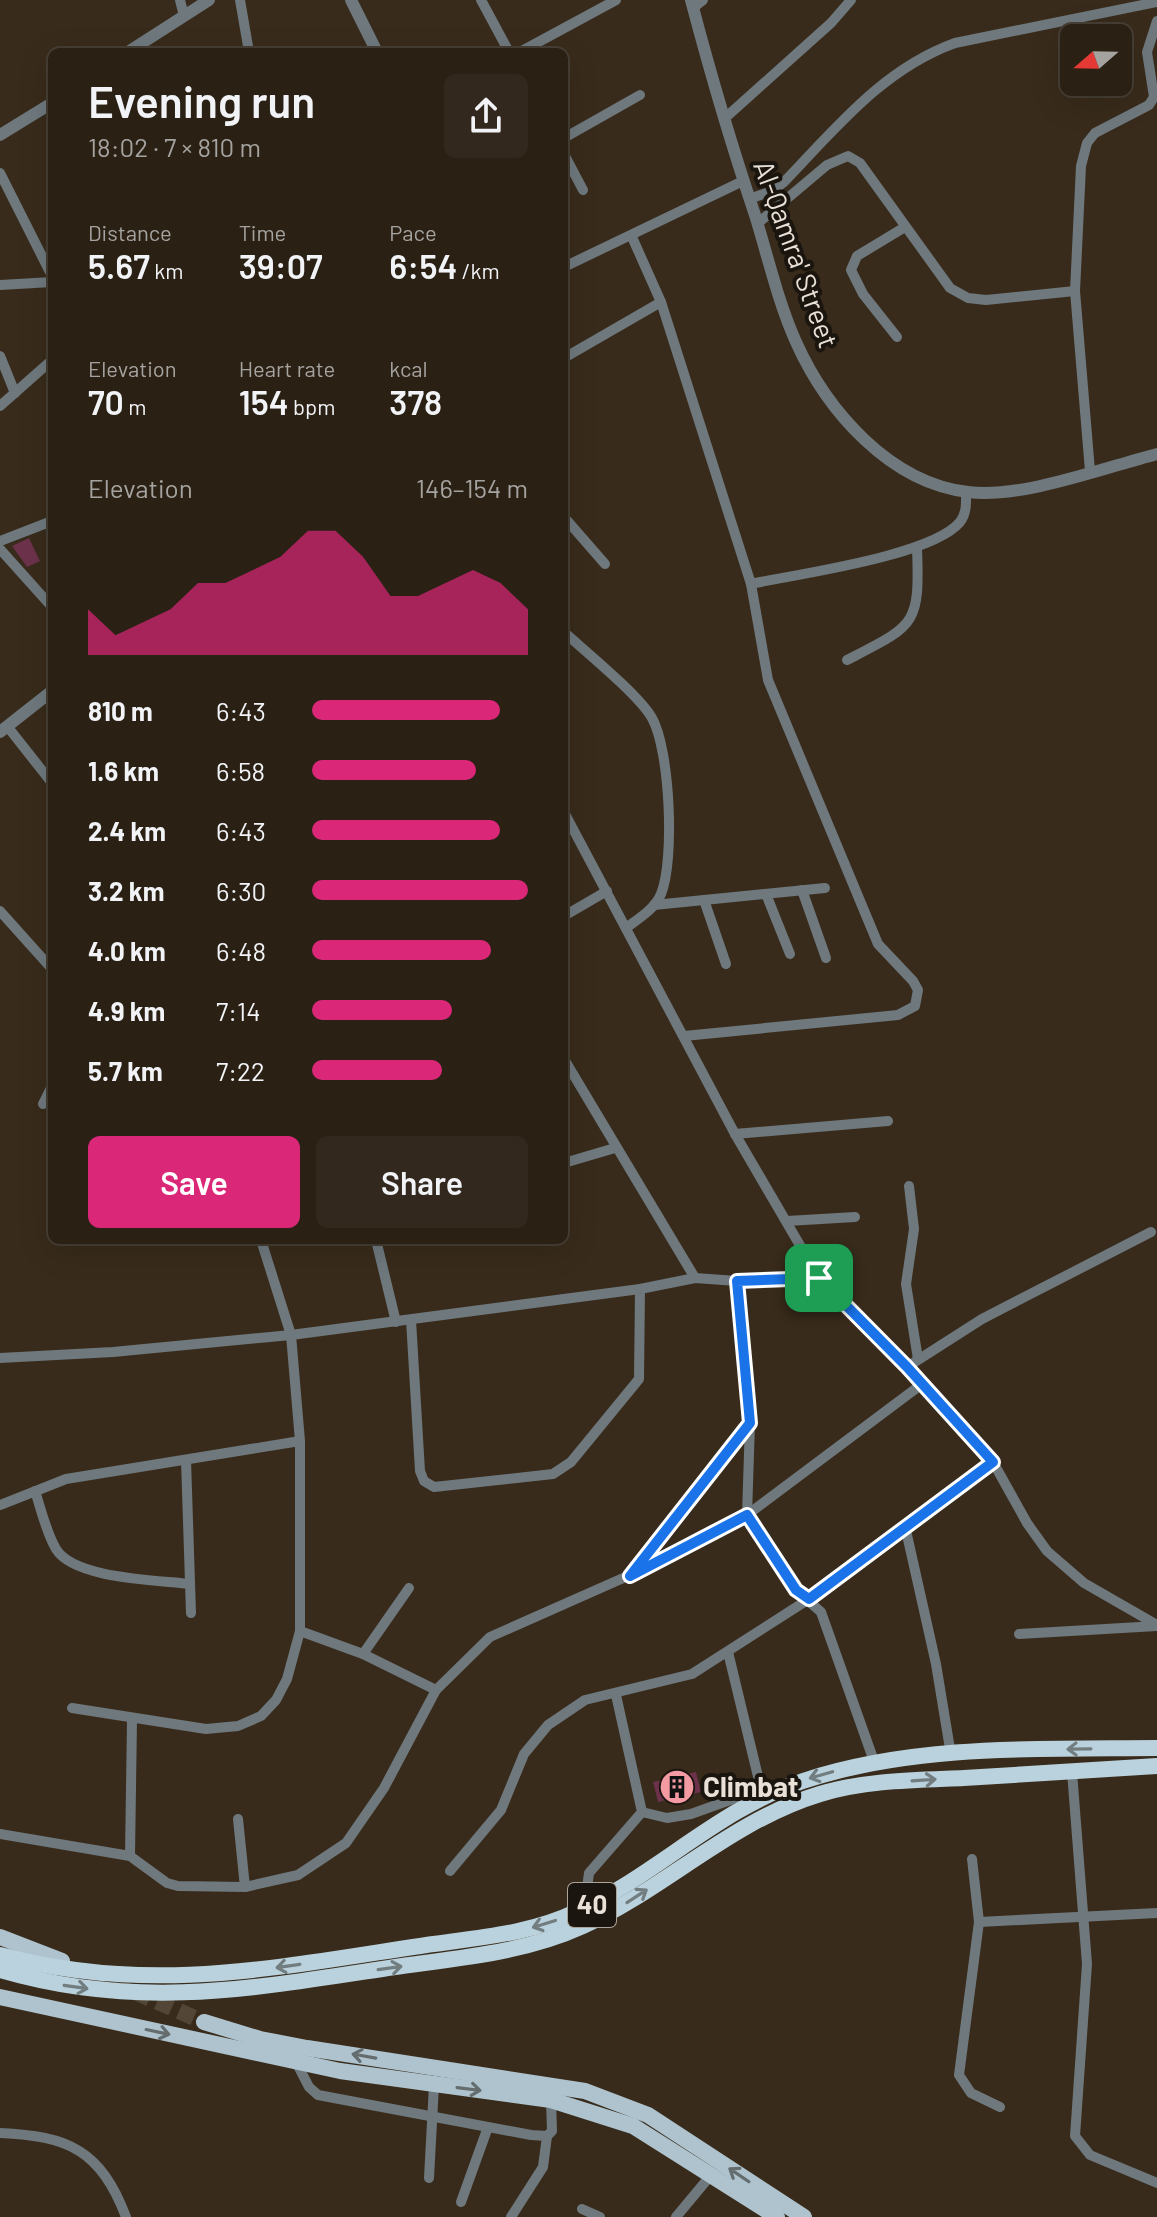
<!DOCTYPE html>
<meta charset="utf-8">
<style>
:root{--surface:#2a2014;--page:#32281d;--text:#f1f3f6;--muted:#a5a3a0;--line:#463e34;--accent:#db2777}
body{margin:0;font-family:Barlow,sans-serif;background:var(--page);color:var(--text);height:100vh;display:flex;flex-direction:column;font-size:30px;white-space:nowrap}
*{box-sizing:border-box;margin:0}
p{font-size:26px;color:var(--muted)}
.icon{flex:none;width:44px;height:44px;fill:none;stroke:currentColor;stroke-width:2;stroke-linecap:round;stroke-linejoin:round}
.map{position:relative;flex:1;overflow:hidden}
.side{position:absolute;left:48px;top:48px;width:520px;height:1196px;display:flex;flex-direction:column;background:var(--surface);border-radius:12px;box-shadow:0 8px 32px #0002,0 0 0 2px var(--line)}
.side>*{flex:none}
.needle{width:52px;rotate:250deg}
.fabs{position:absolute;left:1060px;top:24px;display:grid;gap:16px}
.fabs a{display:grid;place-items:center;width:72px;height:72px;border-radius:12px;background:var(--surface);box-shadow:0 8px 32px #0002,0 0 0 2px var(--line);font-size:40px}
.pin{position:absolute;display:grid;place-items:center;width:68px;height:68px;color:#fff;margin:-34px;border-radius:16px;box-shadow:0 4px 12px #0006}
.round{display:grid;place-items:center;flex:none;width:84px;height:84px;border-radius:12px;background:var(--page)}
.headline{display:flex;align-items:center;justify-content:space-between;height:136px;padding:0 40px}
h1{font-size:44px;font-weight:600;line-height:60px}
.figures{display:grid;grid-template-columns:repeat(3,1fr);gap:12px;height:136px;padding:8px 40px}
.figures div{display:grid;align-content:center}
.figures b{font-size:34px;font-weight:600}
.figures small{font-size:22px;font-weight:400}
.figures p{font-size:22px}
.chart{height:224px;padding:16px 40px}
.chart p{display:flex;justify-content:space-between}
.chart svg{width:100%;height:144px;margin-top:8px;fill:var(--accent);opacity:.7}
.primary-button{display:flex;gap:16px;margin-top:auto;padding:16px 40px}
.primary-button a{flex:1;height:92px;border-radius:12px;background:var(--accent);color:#fff;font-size:32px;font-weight:600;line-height:92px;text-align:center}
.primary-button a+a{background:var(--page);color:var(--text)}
ul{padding:0 40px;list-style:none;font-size:26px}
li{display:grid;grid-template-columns:128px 96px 1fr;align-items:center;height:60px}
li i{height:20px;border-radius:10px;background:var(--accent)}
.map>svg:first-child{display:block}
.building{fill:#6c324b}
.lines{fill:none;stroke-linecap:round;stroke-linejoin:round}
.primary-tunnel{stroke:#534637;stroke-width:16;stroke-dasharray:16 8;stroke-linecap:butt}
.minor{stroke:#6e787d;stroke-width:10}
.tertiary{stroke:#6e787d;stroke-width:12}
.primary{stroke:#aec3cd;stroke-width:16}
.trunk{stroke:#bad2dd;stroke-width:16}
.oneway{stroke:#727d80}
.oneway2{stroke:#646c6e}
.route-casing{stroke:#fff;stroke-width:16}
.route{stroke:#1a73e8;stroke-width:10}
.labels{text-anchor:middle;stroke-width:8;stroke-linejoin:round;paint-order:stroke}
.shield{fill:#1a150e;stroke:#aba49b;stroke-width:2}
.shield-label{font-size:26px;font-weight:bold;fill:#e9e1d7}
.street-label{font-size:28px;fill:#e9e1d7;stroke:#1a150e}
.poi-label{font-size:28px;font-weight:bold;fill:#e9e1d7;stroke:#1a150e;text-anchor:start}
</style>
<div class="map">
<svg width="1157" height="2217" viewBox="0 0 1157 2217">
<rect width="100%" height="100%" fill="#382b1b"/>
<g class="building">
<polygon points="29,538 40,561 27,567 12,546"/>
<polygon points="696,1772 701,1792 658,1802 653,1782"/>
</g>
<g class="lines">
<polyline class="primary-tunnel" points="91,1973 204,2022"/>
<g class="minor">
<polyline points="180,0 184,16"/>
<polyline points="240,0 249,52"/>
<polyline points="481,0 509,52"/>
<polyline points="693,8 703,0"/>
<polyline points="520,52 616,0"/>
<polyline points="725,118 831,23 851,0"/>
<polyline points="564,138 640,95"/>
<polyline points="564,154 583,190"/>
<polyline points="0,173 52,276"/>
<path d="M749 199 772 191 784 182C836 128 883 69 955 43L1157 2"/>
<polyline points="757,224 827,165 848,156 860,163 950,288 968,298 986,300 1075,291"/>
<polyline points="632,237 661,302 751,584 768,680 878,944 913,981 918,990 915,1006 898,1015 684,1036"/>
<polyline points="564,267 743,181"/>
<polyline points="0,285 52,282"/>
<polyline points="897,337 863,294 851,270 857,256 905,227"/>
<polyline points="0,356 15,393"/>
<polyline points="564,358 661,302"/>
<polyline points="0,406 52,360"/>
<polyline points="1090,471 1075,291 1081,166 1087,143 1095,133 1149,105 1154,97 1147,52 1157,21"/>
<polyline points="564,517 605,564"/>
<polyline points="0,541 52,521"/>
<polyline points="0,549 52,607"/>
<path d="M751 584C797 574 932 556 960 522 967 513 966 503 966 492"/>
<path d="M564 632C586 652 639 695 652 718 670 750 675 860 661 894 655 909 638 919 626 928"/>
<path d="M847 660C915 625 920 626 917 548"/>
<polyline points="7,726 52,783"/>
<polyline points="564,812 735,1134 819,1278 907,1367 993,1462 1027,1523 1047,1551 1084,1583 1157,1625"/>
<polyline points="802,890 826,958"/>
<polyline points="766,894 790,954"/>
<polyline points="704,900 726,964"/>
<polyline points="654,905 825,888"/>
<polyline points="0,911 52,969"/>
<polyline points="564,916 607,891"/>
<polyline points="564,1059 695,1278"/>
<polyline points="43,1104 52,1086"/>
<polyline points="735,1134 888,1121"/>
<polyline points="564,1163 615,1148"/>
<polyline points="909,1186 914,1229 906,1284 918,1359"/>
<polyline points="787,1221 855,1217"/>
<polyline points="376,1240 396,1322"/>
<polyline points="737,1281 750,1423 747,1515 796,1590 821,1612 875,1764"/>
<polyline points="411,1320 420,1471 424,1481 434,1487 553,1474 571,1462 639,1379 640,1289"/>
<polyline points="0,1358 113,1352 291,1335 640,1289 695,1278 737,1281 819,1278"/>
<polyline points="907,1367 982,1319 1151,1232"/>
<polyline points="186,1460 191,1613"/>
<path d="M35 1491C41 1509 46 1532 56 1549 74 1579 158 1580 190 1584"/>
<polyline points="0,1505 66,1479 300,1441"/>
<polyline points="905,1526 936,1664 951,1755"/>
<polyline points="633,1572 750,1423"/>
<polyline points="300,1631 363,1654 436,1690"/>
<polyline points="1019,1634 1157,1626"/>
<polyline points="728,1652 761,1789 770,1794"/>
<polyline points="363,1654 409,1588"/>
<polyline points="72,1708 206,1729 238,1726 261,1716 276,1700 287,1679 300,1631 300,1441 291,1335 261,1240"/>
<polyline points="1072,1772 1087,1964 1075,2136 1090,2155 1157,2183"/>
<polyline points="642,1812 667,1818 691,1814 761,1789"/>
<polyline points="238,1819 245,1887"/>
<polyline points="0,1834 130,1856 167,1883 178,1886 245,1887 298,1875 346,1843 384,1788 436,1690 490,1637 673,1556 747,1515 922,1384"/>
<polyline points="130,1856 132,1720"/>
<polyline points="972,1859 979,1922 959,2075 971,2093 1000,2107"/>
<polyline points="450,1871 501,1810 524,1754 548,1725 585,1700 692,1674 809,1599 993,1462"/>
<polyline points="597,1902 587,1888 589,1873 642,1812 616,1695"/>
<polyline points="979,1922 1157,1913"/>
<polyline points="295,2060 309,2087 318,2095 531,2135 547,2136 552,2131 551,2100"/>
<path d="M0 2133C68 2136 101 2150 126 2217"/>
<polyline points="429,2178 434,2085"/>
<polyline points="461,2202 488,2127"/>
<polyline points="582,2209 600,2217"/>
<polyline points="511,2217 543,2167 547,2136"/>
<polyline points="676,2217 711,2175"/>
</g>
<g class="tertiary">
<polyline points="351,0 377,52"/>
<path d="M691 0C710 72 731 144 755 215 768 257 778 302 796 342 827 411 890 483 968 492 1021 499 1103 468 1157 454"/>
<polyline points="128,52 209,0"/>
<polyline points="0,135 52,103"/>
<polyline points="0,732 52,691"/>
</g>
<g class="primary">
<polyline points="0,1937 62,1961"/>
<polyline points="0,1997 340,2071 551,2100 633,2126 777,2217"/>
<polyline points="204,2022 260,2039 307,2048 585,2091 648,2115 804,2217"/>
</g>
<g class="trunk">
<path d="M0 1955C144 1994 269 1969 413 1947 469 1938 527 1936 578 1911 656 1875 720 1808 803 1781 914 1744 1041 1749 1157 1748"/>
<path d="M0 1970C139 2011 256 1988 395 1967 459 1958 524 1953 583 1926 666 1888 731 1821 820 1794 866 1780 916 1780 964 1778 1028 1774 1093 1770 1157 1766"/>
</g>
</g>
<defs><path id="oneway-shaft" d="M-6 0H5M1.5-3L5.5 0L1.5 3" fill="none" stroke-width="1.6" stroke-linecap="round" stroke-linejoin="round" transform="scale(2)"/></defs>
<g class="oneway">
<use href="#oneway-shaft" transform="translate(1079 1749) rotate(179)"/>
<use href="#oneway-shaft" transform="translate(821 1775) rotate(164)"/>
<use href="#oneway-shaft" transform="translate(924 1780) rotate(-4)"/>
<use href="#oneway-shaft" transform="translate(637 1896) rotate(-33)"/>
<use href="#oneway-shaft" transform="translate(544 1924) rotate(163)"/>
<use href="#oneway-shaft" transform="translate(288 1966) rotate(172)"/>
<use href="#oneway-shaft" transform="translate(390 1968) rotate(-8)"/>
<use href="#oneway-shaft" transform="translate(76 1987) rotate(8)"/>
</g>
<g class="oneway2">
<use href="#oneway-shaft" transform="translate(158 2032) rotate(12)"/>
<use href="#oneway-shaft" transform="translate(364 2056) rotate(-170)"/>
<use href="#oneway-shaft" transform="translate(469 2089) rotate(7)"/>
<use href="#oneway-shaft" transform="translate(739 2175) rotate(-146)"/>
</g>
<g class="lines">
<defs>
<polygon id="route" points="819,1278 907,1367 993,1462 809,1599 796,1590 747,1515 630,1576 750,1423 737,1281"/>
</defs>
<use href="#route" class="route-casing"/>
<use href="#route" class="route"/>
</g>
<defs>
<symbol id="building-disc" viewBox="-11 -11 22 22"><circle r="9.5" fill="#f49aa3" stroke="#1a150e"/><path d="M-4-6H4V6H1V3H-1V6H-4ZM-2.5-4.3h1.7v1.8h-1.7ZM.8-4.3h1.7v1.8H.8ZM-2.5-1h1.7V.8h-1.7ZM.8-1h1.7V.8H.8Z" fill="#111"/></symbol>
</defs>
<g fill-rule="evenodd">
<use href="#building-disc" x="657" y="1767" width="40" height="40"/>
</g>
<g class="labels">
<rect class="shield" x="568" y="1883" width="48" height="44" rx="6"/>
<g class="shield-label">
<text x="592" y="1914">40</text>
</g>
<g class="street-label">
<text transform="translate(796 254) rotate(70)" y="10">Al-Qamra' Street</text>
</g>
<g class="poi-label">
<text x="703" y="1797">Climbat</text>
</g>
</g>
</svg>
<div class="fabs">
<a><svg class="needle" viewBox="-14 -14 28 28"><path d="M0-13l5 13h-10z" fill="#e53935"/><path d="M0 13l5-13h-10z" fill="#a5a3a0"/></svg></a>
</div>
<div class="pin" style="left:819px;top:1278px;background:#1e9e55"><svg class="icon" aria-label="arrive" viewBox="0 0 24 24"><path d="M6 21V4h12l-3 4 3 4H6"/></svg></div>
<section class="side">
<div class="headline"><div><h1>Evening run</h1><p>18:02 · 7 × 810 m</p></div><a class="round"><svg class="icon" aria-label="share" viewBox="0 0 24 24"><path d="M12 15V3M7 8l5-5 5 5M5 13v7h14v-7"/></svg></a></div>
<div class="figures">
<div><p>Distance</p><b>5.67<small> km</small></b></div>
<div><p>Time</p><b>39:07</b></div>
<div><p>Pace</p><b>6:54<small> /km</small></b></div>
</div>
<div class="figures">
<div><p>Elevation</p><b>70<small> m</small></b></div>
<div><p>Heart rate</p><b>154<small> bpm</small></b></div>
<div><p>kcal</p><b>378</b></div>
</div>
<div class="chart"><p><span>Elevation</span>146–154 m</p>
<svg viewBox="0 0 160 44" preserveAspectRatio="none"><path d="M0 44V30L10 38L20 34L30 30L40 22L50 22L60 18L70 14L80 6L90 6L100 14L110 26L120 26L130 22L140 18L150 22L160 30V44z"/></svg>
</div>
<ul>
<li><b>810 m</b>6:43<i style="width:87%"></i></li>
<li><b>1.6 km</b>6:58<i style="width:76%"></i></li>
<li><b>2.4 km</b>6:43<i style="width:87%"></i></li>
<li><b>3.2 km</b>6:30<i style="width:100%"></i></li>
<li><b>4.0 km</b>6:48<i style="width:83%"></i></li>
<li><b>4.9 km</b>7:14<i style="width:65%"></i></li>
<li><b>5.7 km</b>7:22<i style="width:60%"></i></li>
</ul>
<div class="primary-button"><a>Save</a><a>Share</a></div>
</section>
</div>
